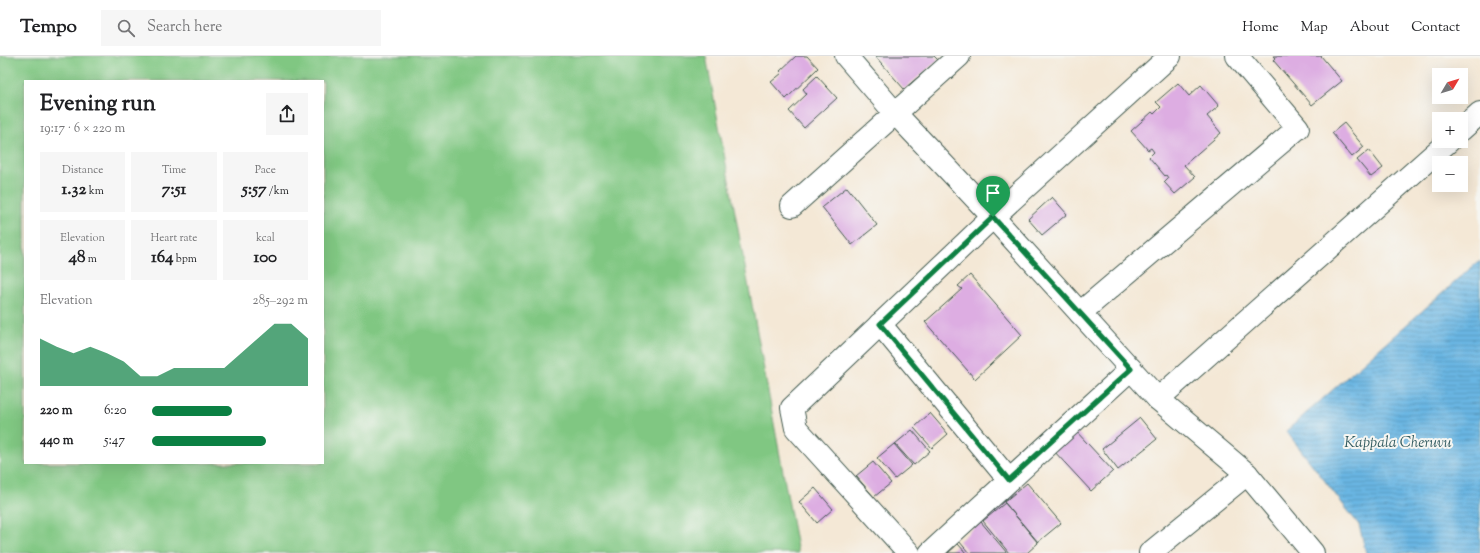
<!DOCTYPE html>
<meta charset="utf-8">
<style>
:root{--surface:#fff;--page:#f6f6f6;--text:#202124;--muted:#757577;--line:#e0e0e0;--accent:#0b8043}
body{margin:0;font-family:"Sorts Mill Goudy",serif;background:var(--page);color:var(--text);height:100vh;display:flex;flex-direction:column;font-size:15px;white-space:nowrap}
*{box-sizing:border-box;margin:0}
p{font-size:13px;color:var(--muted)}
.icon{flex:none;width:22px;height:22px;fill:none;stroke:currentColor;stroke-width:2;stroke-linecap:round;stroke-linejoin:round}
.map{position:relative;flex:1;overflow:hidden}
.sheet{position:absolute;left:24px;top:24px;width:300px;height:384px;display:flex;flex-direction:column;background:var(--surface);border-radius:0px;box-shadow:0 4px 16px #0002}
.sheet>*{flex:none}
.needle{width:26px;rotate:52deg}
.tools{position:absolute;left:1432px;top:12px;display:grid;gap:8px}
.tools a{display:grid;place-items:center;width:36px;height:36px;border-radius:0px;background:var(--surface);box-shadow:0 4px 16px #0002;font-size:20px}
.pin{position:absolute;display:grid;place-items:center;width:34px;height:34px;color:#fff;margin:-41px -17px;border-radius:50% 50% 50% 0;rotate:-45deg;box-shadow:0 0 4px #0007}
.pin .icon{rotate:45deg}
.round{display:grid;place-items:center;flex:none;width:42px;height:42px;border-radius:0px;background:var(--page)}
.summary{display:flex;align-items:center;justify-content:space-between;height:68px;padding:0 16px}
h1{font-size:22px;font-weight:800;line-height:30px}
.metrics{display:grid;grid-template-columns:repeat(3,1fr);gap:6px;height:68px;padding:4px 16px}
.metrics div{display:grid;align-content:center;border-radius:0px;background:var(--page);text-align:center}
.metrics b{font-size:17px;font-weight:800}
.metrics small{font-size:11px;font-weight:400}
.metrics p{font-size:11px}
.chart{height:112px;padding:8px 16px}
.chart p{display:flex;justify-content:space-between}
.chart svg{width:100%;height:72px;margin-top:4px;fill:var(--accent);opacity:.7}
ul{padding:0 16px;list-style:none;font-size:13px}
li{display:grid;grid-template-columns:64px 48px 1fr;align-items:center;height:30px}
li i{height:10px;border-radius:5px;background:var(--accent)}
header{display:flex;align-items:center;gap:24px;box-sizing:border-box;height:56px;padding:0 20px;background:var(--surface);border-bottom:1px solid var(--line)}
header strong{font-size:19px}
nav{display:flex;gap:22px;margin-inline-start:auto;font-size:14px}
.search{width:280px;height:36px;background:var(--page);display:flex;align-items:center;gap:10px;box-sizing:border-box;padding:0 14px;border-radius:0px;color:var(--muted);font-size:15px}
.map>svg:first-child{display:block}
.grass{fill:#80c782;stroke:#50825b;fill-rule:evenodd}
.water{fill:url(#water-rules);stroke:#447a8c}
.building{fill:#ddade2}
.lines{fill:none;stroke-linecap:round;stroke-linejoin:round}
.street-casing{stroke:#3f574c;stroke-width:24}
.street{stroke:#fff;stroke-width:22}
.route-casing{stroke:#fff;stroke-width:8}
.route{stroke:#0b8043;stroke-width:5}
.labels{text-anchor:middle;stroke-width:4;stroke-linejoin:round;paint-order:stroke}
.water-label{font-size:15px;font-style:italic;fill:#325b60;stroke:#f6f6f2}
</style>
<header>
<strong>Tempo</strong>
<div class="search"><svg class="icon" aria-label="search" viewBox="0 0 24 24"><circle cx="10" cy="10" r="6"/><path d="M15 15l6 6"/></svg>Search here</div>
<nav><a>Home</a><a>Map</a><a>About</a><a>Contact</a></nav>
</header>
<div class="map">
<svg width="1480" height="497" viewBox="0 0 1480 497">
<defs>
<pattern id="water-rules" width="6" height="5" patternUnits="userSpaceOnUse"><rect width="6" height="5" fill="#69b6e3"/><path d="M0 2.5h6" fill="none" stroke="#5695b9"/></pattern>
</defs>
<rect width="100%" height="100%" fill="#f6f6f2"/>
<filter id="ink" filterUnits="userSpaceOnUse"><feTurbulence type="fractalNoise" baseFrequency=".025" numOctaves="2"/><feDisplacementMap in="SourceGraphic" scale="8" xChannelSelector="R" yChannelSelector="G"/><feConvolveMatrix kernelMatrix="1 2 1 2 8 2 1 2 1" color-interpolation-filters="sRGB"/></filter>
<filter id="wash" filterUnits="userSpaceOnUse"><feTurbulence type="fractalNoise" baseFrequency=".012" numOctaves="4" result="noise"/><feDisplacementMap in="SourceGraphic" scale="16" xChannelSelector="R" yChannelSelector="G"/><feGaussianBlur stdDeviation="0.9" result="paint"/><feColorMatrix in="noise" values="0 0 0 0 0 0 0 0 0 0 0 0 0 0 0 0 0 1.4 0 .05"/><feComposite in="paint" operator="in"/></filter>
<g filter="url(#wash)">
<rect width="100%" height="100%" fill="#f4e8d6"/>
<path class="grass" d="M0 0H706L798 497H0ZM25 25H323V407H25Z"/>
<polygon class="water" points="1480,204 1480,497 1366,497 1359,469 1286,375"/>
<g id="blocks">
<g class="building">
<polygon points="796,0 807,0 818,12 786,43 771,26 782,17 780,15"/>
<polygon points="875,0 934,0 938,4 904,33"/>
<polygon points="1273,0 1321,0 1342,25 1312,49 1273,4 1275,2"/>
<polygon points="817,20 837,42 804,72 789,55 807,38 803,33"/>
<polygon points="1178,27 1189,40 1201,29 1219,50 1207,60 1221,77 1184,109 1195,121 1175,138 1164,126 1168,122 1166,119 1165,120 1149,101 1154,96 1151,92 1148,94 1131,75 1152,56 1154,58 1161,51 1156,46"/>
<polygon points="1344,67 1364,91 1352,101 1332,77"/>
<polygon points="1369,94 1383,112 1371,121 1357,104"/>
<polygon points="847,131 877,169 852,189 822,151"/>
<polygon points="1052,141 1067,158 1042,179 1028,163"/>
<polygon points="970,219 1022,279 975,323 925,266 962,233 958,230"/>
<polygon points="930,357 948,378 932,392 914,372"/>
<polygon points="1140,362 1157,383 1118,414 1102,393"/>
<polygon points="912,374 930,395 914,409 895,388"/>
<polygon points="1075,374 1113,415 1091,435 1053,394"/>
<polygon points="894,388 912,409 895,423 877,402"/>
<polygon points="873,406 891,427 874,441 856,420"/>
<polygon points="1027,427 1061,467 1038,486 1004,446"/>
<polygon points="815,432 833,453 817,467 799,446"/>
<polygon points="1005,447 1038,487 1027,497 1009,497 983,465"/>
<polygon points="981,466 1007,497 969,497 959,485"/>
<polygon points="958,488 966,497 948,497"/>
</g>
</g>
</g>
<g filter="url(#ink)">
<use href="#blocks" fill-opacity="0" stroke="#3f574c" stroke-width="1"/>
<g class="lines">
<defs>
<g id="street">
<polyline points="846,0 895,57 993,161 1158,343 1247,418 1150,497"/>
<polyline points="1461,74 1480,57"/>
<polyline points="792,150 959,0"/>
<polyline points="1080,257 1298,72 1237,0"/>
<polyline points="880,268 1009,424"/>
<polyline points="1158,343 1449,85"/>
<polyline points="1247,418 1313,497"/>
<polyline points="909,497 796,372 792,352 993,161 1170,0"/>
<polyline points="930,497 1131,313"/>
</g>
</defs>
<use href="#street" class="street-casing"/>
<use href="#street" class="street"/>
</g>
</g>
<g class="lines" filter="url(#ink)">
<defs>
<polygon id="route" points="993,161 1131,313 1009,424 880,268"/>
</defs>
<use href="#route" class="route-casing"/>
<use href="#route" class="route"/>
</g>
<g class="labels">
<g class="water-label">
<text x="1398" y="391">Kappala Cheruvu</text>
</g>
</g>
</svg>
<div class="tools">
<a><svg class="needle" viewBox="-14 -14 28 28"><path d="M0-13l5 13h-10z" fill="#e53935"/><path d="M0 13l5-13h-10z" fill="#757577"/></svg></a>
<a>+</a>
<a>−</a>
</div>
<div class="pin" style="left:993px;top:161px;background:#1e9e55"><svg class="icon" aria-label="arrive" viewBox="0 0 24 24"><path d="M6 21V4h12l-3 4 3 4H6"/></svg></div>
<section class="sheet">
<div class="summary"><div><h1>Evening run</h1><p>19:17 · 6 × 220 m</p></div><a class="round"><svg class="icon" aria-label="share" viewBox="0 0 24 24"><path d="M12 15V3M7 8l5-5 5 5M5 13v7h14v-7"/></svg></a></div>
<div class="metrics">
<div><p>Distance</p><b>1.32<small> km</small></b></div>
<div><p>Time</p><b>7:51</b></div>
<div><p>Pace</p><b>5:57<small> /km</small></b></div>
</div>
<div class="metrics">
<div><p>Elevation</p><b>48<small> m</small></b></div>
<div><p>Heart rate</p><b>164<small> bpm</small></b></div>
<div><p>kcal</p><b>100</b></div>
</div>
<div class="chart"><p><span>Elevation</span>285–292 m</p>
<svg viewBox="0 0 160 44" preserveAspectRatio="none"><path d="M0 44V15L10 20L20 24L30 20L40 24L50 29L60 38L70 38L80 33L90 33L100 33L110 33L120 24L130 15L140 6L150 6L160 15V44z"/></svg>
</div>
<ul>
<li><b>220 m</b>6:20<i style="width:51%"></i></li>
<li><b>440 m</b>5:47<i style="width:73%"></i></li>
</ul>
</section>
</div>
